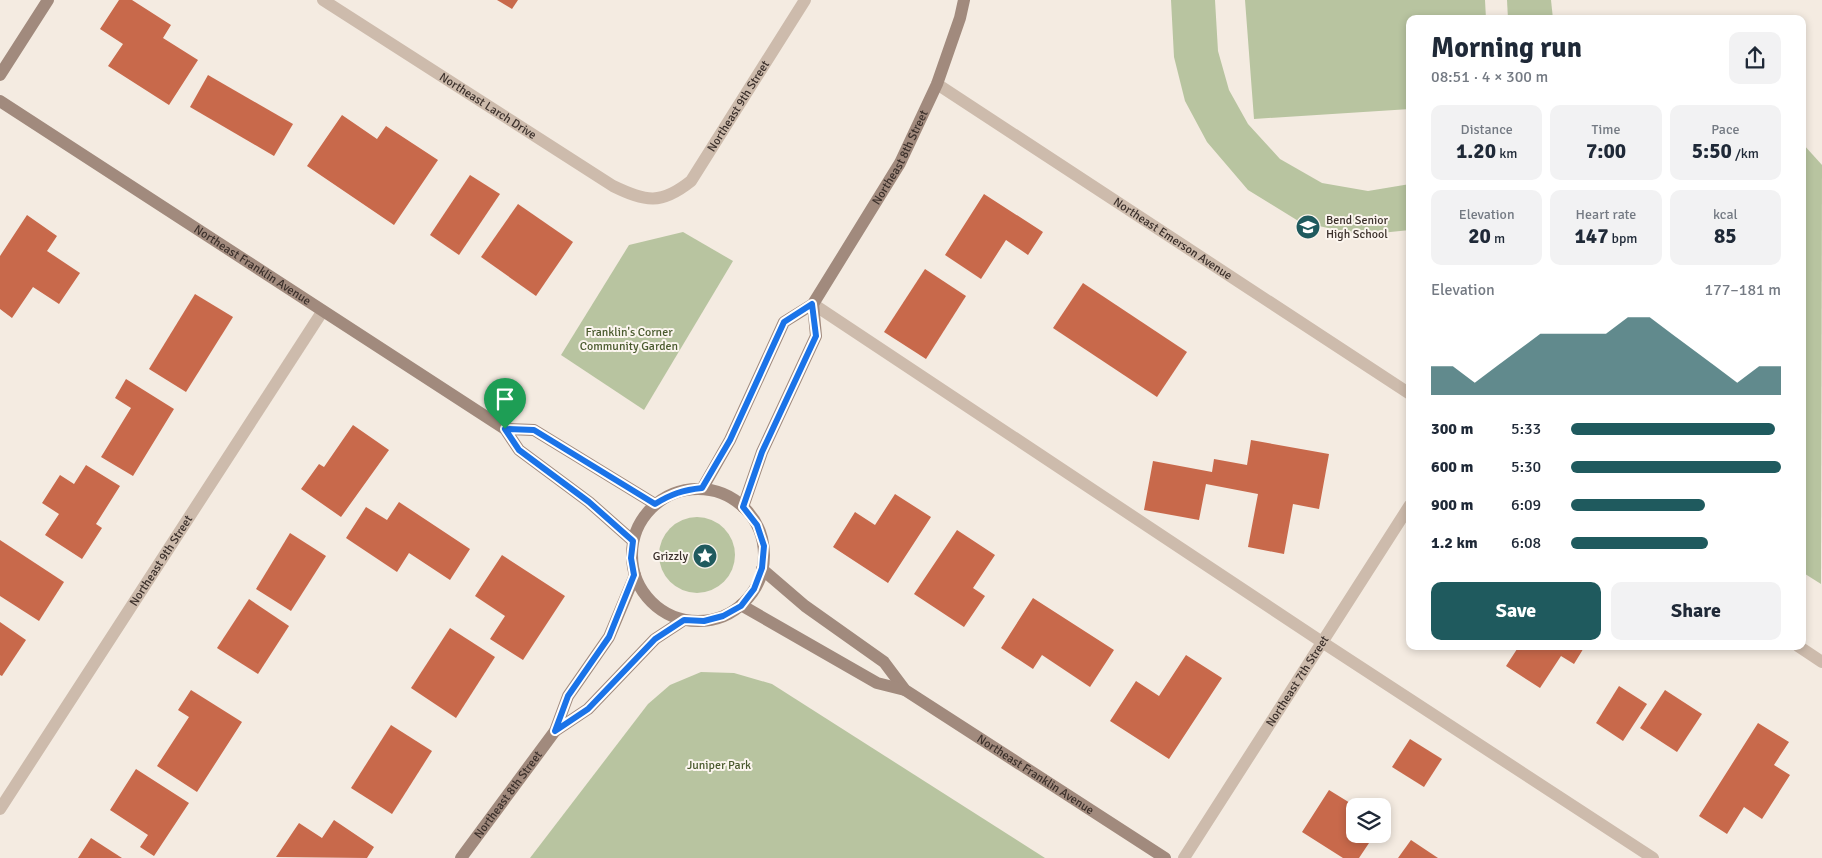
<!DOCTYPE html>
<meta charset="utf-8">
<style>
:root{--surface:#fff;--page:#f2f2f3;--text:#1f2937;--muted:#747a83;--accent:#1f5a5e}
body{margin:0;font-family:Signika,sans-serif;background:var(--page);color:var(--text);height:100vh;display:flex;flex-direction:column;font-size:19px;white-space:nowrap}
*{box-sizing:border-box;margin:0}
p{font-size:16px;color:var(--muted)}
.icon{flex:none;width:28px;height:28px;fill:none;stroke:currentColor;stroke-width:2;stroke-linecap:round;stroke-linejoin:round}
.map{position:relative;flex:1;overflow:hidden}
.details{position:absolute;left:1406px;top:15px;width:400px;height:635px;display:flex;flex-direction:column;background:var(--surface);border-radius:10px;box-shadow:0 2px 8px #0003}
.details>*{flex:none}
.controls{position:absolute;left:1346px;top:798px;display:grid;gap:10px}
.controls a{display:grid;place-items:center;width:45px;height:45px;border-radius:10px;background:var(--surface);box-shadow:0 2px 8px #0003;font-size:25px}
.pin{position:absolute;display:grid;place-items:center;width:42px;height:42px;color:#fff;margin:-51px -21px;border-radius:50% 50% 50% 0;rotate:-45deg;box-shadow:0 0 5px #0007}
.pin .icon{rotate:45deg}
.round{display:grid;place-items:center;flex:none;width:52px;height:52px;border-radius:10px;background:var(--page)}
.headline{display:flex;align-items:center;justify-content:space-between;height:85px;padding:0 25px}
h1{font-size:28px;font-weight:700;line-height:38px}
.stats{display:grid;grid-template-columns:repeat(3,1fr);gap:8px;height:85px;padding:5px 25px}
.stats div{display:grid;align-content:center;border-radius:10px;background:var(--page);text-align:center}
.stats b{font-size:21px;font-weight:700}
.stats small{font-size:14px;font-weight:400}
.stats p{font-size:14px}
.chart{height:140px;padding:10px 25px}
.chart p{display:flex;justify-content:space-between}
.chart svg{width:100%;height:90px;margin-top:5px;fill:var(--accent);opacity:.7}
.cta{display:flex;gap:10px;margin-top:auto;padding:10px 25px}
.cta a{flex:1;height:58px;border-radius:10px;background:var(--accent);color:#fff;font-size:20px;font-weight:700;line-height:58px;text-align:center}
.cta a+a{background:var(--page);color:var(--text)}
ul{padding:0 25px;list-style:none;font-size:16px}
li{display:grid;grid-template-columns:80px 60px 1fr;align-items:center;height:38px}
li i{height:12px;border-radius:6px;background:var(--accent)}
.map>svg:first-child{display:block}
.green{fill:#b8c4a0}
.building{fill:#c8694b}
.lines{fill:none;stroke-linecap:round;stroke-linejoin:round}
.lane{stroke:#cdbbac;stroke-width:12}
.street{stroke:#cdbbac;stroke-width:12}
.secondary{stroke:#a18a7d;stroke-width:12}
.route-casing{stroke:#fff;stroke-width:10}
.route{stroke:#1a73e8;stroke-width:6}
.labels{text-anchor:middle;stroke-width:4;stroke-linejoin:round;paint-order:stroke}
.street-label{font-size:12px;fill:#3b302b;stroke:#fbf5ee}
.poi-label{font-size:12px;fill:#3b302b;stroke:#fbf5ee;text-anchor:start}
.park-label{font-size:12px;fill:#4a5a2e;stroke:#fbf5ee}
</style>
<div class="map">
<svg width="1822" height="858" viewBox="0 0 1822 858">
<rect width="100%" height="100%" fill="#f4ebe1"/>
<g class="green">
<polygon points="1171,0 1215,0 1218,51 1229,90 1248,124 1280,159 1322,183 1368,191 1410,184 1410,230 1361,235 1300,222 1248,190 1207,142 1185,101 1174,57"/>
<polygon points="1245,0 1485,0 1486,19 1410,19 1410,109 1254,119"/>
<polygon points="1507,0 1551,0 1553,19 1508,19"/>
<polygon points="1803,144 1822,165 1821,584 1802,572"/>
<polygon points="683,232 733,261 644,410 561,355 629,245"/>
<circle cx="697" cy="555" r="38"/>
<polygon points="701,672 734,673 772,684 1045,858 530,858 648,704 670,685"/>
</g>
<g class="building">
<polygon points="119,0 132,0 171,25 163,38 198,60 169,105 108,66 123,44 100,29"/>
<polygon points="497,0 518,0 512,9"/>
<polygon points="208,75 293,124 274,156 190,107"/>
<polygon points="342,115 377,139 386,126 438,160 394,225 307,166"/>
<polygon points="470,175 500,194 459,255 430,235"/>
<polygon points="984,194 1043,232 1028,255 1006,240 981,279 945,255"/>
<polygon points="518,204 573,242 536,296 481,257"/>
<polygon points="27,215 57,236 47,251 80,273 59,304 33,287 12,318 0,309 0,256"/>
<polygon points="925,269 966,296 926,359 884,332"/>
<polygon points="1083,283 1187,352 1157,397 1053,328"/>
<polygon points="195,294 233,317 186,392 149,369"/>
<polygon points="126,379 174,409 133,476 101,457 131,408 115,398"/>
<polygon points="353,425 389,450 341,517 301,489 319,464 324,467"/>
<polygon points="1251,440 1329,454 1319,509 1293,504 1284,554 1248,547 1258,494 1206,484 1199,520 1144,510 1153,461 1212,472 1214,459 1247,465"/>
<polygon points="86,465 120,486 96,524 102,528 82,559 45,535 59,514 42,503 60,475 74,484"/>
<polygon points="895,494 931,517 888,583 833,547 855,512 875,525"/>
<polygon points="399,502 470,549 450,580 409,553 397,572 346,538 366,507 387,520"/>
<polygon points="957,530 995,555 973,588 985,596 964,627 914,594"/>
<polygon points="290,533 326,556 291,611 256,589"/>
<polygon points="0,540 64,582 39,621 0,596"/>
<polygon points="502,555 565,596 523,660 490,639 505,616 475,596"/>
<polygon points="1033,598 1114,650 1090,687 1042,655 1033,669 1001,648"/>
<polygon points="249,599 289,626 258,674 217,648"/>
<polygon points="0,622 26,640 2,676 0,675"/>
<polygon points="450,628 495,657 456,718 411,688"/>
<polygon points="1519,646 1585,646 1574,664 1561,656 1540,688 1506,666"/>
<polygon points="1186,655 1222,678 1169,759 1110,721 1136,681 1159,696"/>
<polygon points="1619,686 1647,704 1623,741 1596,723"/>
<polygon points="191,690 242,722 197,792 157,766 189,717 178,710"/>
<polygon points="1665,690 1702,714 1677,752 1640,728"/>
<polygon points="1758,723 1789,742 1774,765 1790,775 1762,819 1744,807 1727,834 1699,816"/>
<polygon points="391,725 432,751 392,814 351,788"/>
<polygon points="1410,739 1442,759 1424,787 1392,767"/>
<polygon points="136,769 189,803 154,856 140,847 148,835 110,810"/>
<polygon points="1329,790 1355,806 1355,834 1375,834 1359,858 1343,858 1302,832"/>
<polygon points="334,820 374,847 367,858 276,857 299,823 322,838"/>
<polygon points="91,838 122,858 78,858"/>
<polygon points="1411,840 1438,858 1398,858"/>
</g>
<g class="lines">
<polyline class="lane" points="813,304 1322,642 1653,858"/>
<g class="street">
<path id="s1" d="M323 0 613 186C646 202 661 205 691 181L805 0"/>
<path id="s2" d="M937 84 1410 394"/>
<polyline points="1798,646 1822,662"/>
<path id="s3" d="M0 809 322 312"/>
<path id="s4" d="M1184 858 1410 505"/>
</g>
<g class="secondary">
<polyline points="0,75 48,0"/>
<path id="s5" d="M0 101 505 429 519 450 589 502 633 541"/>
<polyline points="505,429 534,430 655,504"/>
<path id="s6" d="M702 489 730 440 784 322 813 304 900 163 937 84 960 18 964 0"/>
<circle cx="698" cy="555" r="66"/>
<polyline points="743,507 762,452 816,336 813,304"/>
<path id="s7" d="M762 569 805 606 884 662 905 690 1165 858"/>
<polyline points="741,605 877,683 905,690"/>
<polyline points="555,731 588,709 655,639 684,620"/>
<path id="s8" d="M461 858 555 731 568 696 609 637 635 575"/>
</g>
</g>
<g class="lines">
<defs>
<path id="route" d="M812 304 816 336 762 452 743 507 757 525 764 546 762 568 754 589 741 606 723 616 704 621 684 620 655 639 588 709 555 731 568 696 609 637 634 575 631 558 633 541 589 502 519 450 505 429 534 430 655 504C671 494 683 490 702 488L730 440 784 322Z"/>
</defs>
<use href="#route" class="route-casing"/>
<use href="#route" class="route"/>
</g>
<defs>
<symbol id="school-disc" viewBox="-11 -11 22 22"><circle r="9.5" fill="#1f5a5e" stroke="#fbf5ee"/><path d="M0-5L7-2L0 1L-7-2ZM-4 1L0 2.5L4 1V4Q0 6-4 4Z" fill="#fff"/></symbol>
<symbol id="sight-disc" viewBox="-11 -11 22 22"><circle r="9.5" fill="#1f5a5e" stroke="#fbf5ee"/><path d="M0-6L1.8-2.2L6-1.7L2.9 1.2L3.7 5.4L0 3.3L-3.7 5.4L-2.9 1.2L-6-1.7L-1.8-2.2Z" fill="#fff"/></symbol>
</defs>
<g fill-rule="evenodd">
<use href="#school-disc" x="1294" y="213" width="28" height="28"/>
<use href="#sight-disc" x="691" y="542" width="28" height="28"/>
</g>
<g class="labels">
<g class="street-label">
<text dy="4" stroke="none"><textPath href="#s1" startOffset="196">Northeast Larch Drive</textPath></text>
<text dy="4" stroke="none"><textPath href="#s1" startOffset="518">Northeast 9th Street</textPath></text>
<text dy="4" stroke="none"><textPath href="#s6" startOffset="391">Northeast 8th Street</textPath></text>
<text dy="4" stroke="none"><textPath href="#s2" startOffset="282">Northeast Emerson Avenue</textPath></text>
<text dy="4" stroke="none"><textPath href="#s5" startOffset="301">Northeast Franklin Avenue</textPath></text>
<text dy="4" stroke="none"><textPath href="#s3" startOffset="296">Northeast 9th Street</textPath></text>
<text dy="4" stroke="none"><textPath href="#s4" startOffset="210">Northeast 7th Street</textPath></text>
<text dy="4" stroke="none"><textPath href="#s7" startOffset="344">Northeast Franklin Avenue</textPath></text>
<text dy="4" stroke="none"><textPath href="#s8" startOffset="79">Northeast 8th Street</textPath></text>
</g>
<g class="poi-label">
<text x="1326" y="224">Bend Senior<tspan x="1326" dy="14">High School</tspan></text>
<text x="688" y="560" text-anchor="end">Grizzly</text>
</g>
<g class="park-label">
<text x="629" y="336">Franklin's Corner<tspan x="629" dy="14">Community Garden</tspan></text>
<text x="719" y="769">Juniper Park</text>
</g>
</g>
</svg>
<div class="controls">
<a><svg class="icon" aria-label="layers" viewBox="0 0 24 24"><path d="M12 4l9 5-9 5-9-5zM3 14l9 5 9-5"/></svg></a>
</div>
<div class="pin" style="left:505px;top:429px;background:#1e9e55"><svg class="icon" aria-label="arrive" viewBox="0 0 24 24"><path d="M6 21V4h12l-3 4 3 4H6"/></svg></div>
<section class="details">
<div class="headline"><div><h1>Morning run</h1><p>08:51 · 4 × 300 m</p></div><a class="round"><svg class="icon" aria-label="share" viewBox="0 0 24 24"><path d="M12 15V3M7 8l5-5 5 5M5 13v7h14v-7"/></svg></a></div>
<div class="stats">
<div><p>Distance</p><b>1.20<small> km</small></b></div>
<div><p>Time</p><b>7:00</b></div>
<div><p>Pace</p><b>5:50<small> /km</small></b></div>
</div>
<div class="stats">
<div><p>Elevation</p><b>20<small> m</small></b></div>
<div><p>Heart rate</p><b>147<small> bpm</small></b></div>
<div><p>kcal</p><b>85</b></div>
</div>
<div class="chart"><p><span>Elevation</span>177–181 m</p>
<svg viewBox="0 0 160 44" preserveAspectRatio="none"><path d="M0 44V30L10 30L20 38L30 30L40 22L50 14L60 14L70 14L80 14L90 6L100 6L110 14L120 22L130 30L140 38L150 30L160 30V44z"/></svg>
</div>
<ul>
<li><b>300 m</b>5:33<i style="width:97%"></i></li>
<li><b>600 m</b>5:30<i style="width:100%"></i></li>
<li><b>900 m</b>6:09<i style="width:64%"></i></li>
<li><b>1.2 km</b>6:08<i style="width:65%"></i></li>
</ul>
<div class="cta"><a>Save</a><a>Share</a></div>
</section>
</div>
